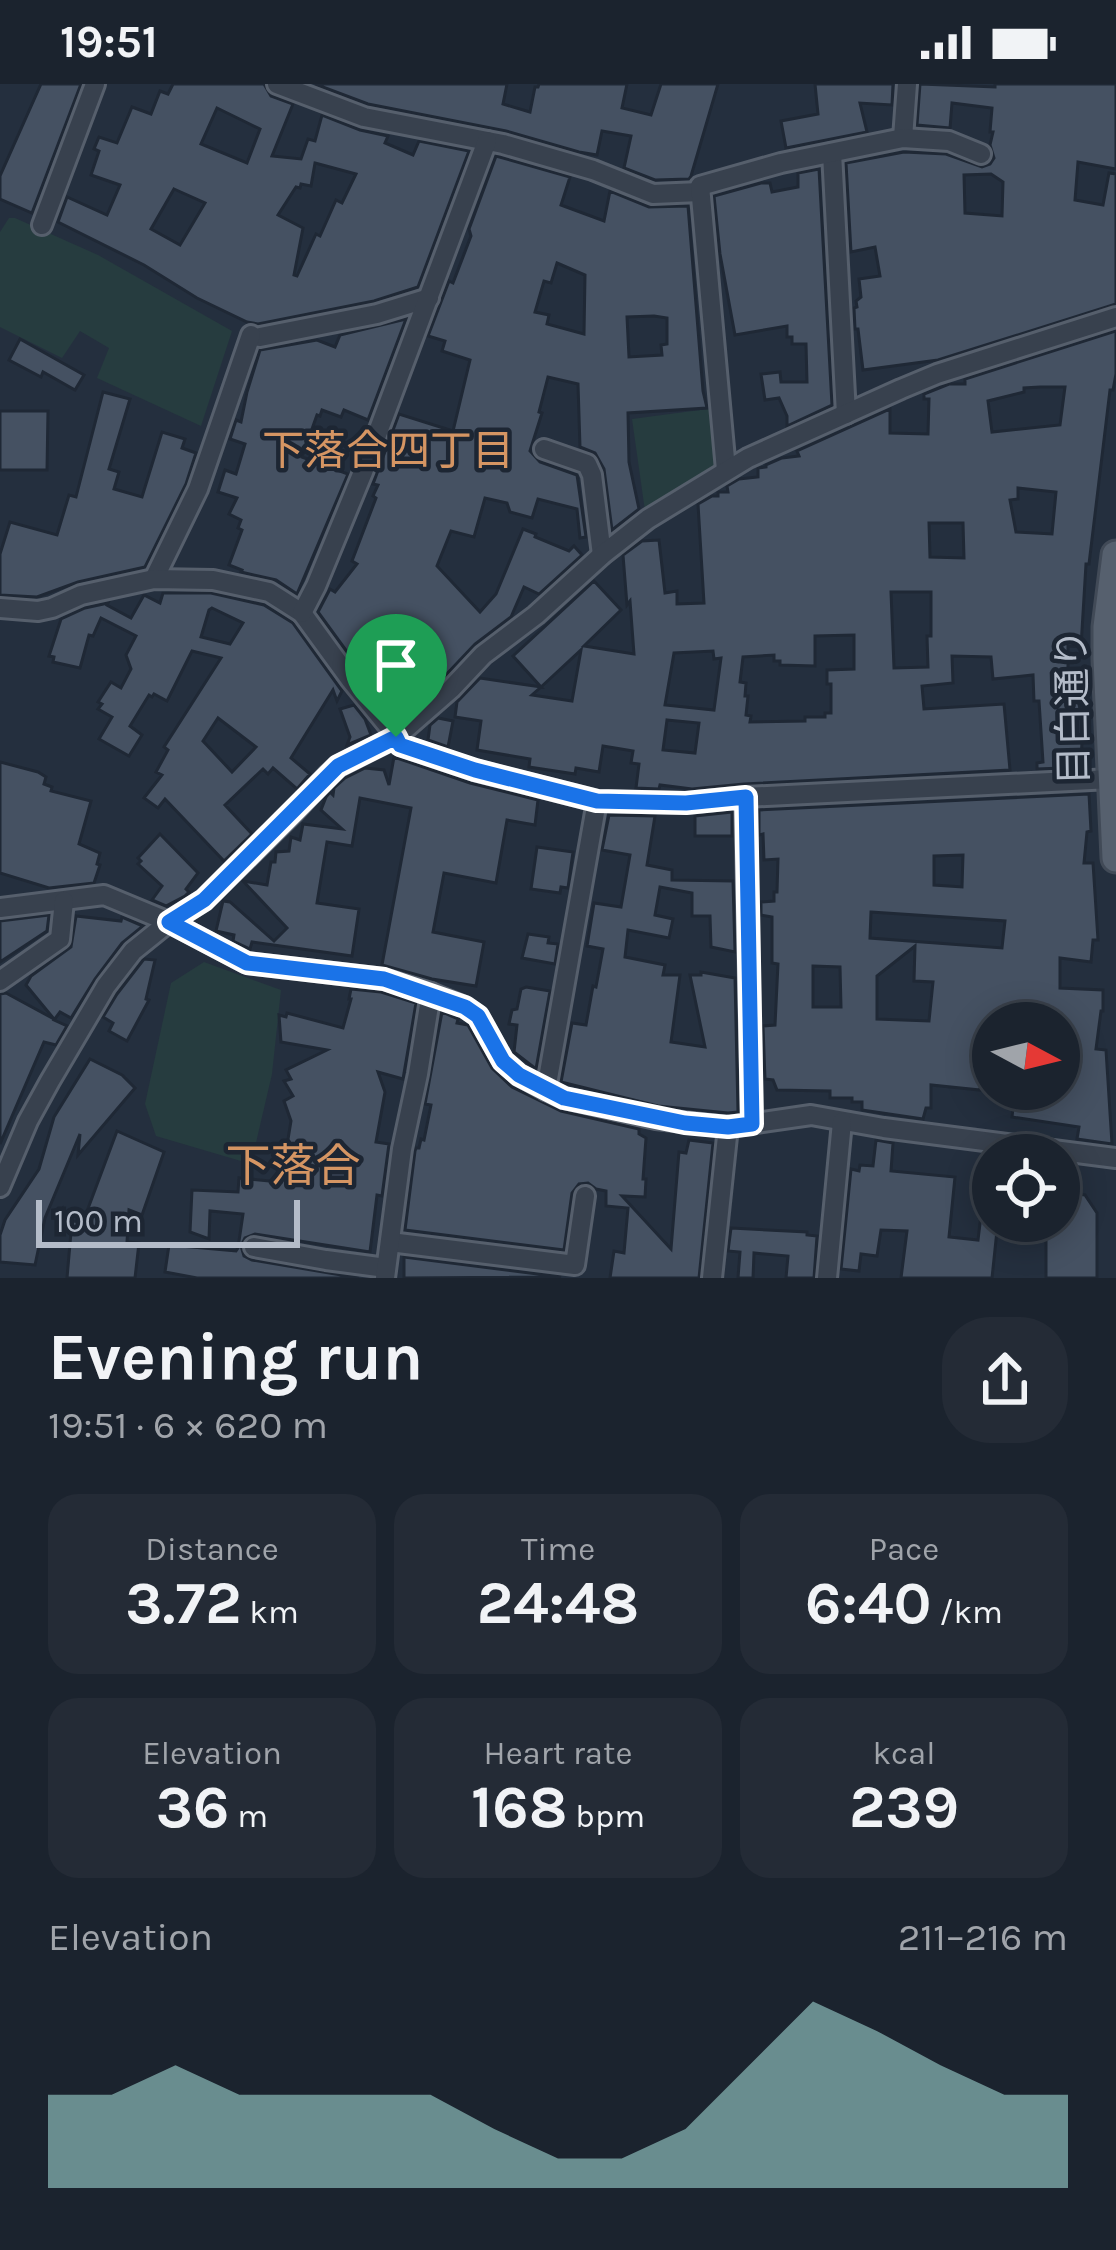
<!DOCTYPE html>
<meta charset="utf-8">
<style>
:root{--surface:#1b232e;--page:#242b36;--text:#f1f3f6;--muted:#a0a4aa;--line:#39404a;--accent:#8bbbb9}
body{margin:0;font-family:Karla,"Noto Sans JP",sans-serif;background:var(--page);color:var(--text);height:100vh;display:flex;flex-direction:column;font-size:45px;white-space:nowrap}
*{box-sizing:border-box;margin:0}
p{font-size:39px;color:var(--muted)}
.icon{flex:none;width:66px;height:66px;fill:none;stroke:currentColor;stroke-width:2;stroke-linecap:round;stroke-linejoin:round}
.map{position:relative;height:1194px;overflow:hidden}
.panel{display:flex;flex-direction:column;background:var(--surface);flex:1}
.panel>*{flex:none}
.needle{width:78px;rotate:97deg}
.buttons{position:absolute;left:972px;top:918px;display:grid;gap:24px}
.buttons a{display:grid;place-items:center;width:108px;height:108px;border-radius:50%;background:var(--surface);box-shadow:0 6px 30px #0003,0 0 0 3px var(--line);font-size:60px}
.scale{position:absolute;left:36px;bottom:30px;width:264px;box-sizing:border-box;padding-left:12px;border:6px solid #b4bcc9;border-top:0;font-size:33px;line-height:42px;white-space:nowrap;color:#b4bcc9;-webkit-text-stroke:9px #1d2633;paint-order:stroke}
.pin{position:absolute;display:grid;place-items:center;width:102px;height:102px;color:#fff;margin:-123px -51px;border-radius:50% 50% 50% 0;rotate:-45deg;box-shadow:0 0 12px #0007}
.pin .icon{rotate:45deg}
.round{display:grid;place-items:center;flex:none;width:126px;height:126px;border-radius:48px;background:var(--page)}
.head{display:flex;align-items:center;justify-content:space-between;height:204px;padding:0 48px}
h1{font-size:66px;font-weight:700;line-height:90px}
.stats{display:grid;grid-template-columns:repeat(3,1fr);gap:18px;height:204px;padding:12px 48px}
.stats div{display:grid;align-content:center;border-radius:30px;background:var(--page);text-align:center}
.stats b{font-size:60px;font-weight:700}
.stats small{font-size:33px;font-weight:400}
.stats p{font-size:33px}
.chart{height:336px;padding:24px 48px}
.chart p{display:flex;justify-content:space-between}
.chart svg{width:100%;height:216px;margin-top:12px;fill:var(--accent);opacity:.7}
.status{display:flex;justify-content:space-between;align-items:center;height:84px;padding:0 60px;background:var(--surface);direction:ltr}
.status svg{height:33px;fill:currentColor}
.map>svg:first-child{display:block}
.green{fill:#263c3f}
.building{fill:#455162;stroke:#1f2835;stroke-width:3;fill-rule:evenodd}
.lines{fill:none;stroke-linecap:round;stroke-linejoin:round}
.minor-casing{stroke:#565f6c;stroke-width:24}
.primary-casing{stroke:#414a57;stroke-width:33}
.minor{stroke:#38414e;stroke-width:18}
.primary{stroke:#56606e;stroke-width:27}
.route-casing{stroke:#fff;stroke-width:24}
.route{stroke:#1a73e8;stroke-width:15}
.labels{text-anchor:middle;stroke-width:9;stroke-linejoin:round;paint-order:stroke}
.street-label{font-size:39px;fill:#b4bcc9;stroke:#1d2633}
.neighbourhood-label{font-size:42px;fill:#d59563;stroke:#1d2633}
.quarter-label{font-size:45px;fill:#d59563;stroke:#1d2633}
</style>
<div class="status"><b>19:51</b><svg viewBox="0 0 49 12"><path d="M0 12V9h3v3zM5 12V6h3v6zM10 12V3h3v9zM15 12V0h3v12zM26 1h20v11H26zM47 4h2v5h-2z"/></svg></div>
<div class="map">
<svg width="1116" height="1194" viewBox="0 0 1116 1194">
<rect width="100%" height="100%" fill="#242f3e"/>
<g class="green">
<polygon points="9,134 15,134 98,171 232,247 201,342 97,294 109,264 80,247 62,274 0,243 0,148"/>
<polygon points="715,324 720,381 645,427 632,335"/>
<polygon points="204,878 281,906 272,990 251,1080 156,1052 145,1020 171,899"/>
</g>
<g class="building">
<polygon points="41,0 81,0 32,129 0,115 0,92"/>
<path d="M173 0H264L271 12 293 20 272 72 301 75 308 55 315 57 322 31 360 46 388 52 385 59 413 71 419 57 469 67 418 203 374 217 258 240 247 238 197 214 144 181 58 138 67 113 107 131 120 101 91 91 99 67 94 65 99 53 117 59 132 23 151 30 160 7 168 10ZM217 24 260 45 247 79 201 60ZM315 79 356 90 342 119 336 116 320 152 316 150 297 192 294 191 303 144 278 131 296 103 300 104 301 100 311 102ZM174 105 205 119 180 161 151 145Z"/>
<polygon points="315,0 507,0 503,20 530,28 535,3 538,3 539,0 627,0 622,24 651,31 661,0 718,0 691,92 689,95 655,96 624,84 631,52 602,47 597,71 579,68 506,47 368,20"/>
<polygon points="815,0 893,0 892,21 860,19 867,48 786,64 781,37 818,30"/>
<path d="M920 0 995 3V0H1116V85L1078 78 1075 116 1103 121 1109 89 1116 90V220L938 276 863 286 858 245H855L854 224 857 223 856 217 861 213 859 195 880 192 875 163 851 168 846 79 904 68 946 70 982 83 990 80 994 74 990 61 993 48H990L992 24 952 19 950 44 917 41ZM991 90 1003 98 1002 132 965 129 964 91Z"/>
<path d="M496 72 570 93 561 121 604 137 610 107 649 123 688 122 703 307 707 324 628 329 629 378 639 425 612 446 604 385 595 369 580 363 578 300 548 293 539 328 542 329 530 367 540 378 577 391 586 453 580 454 577 425 538 415 532 434 510 428 507 419 485 414 474 453 451 447 437 482 480 528 496 510 523 445 536 450 535 453 569 467 574 462 582 471 539 510 524 503 511 533 475 560 442 595 402 630 361 587 318 528 330 505 335 508 357 480 352 477 376 414 373 412 378 401 373 400 399 330 453 347 470 276 442 267 445 257 428 252 449 197 453 199 471 152 469 145ZM557 179 585 191 584 250 547 240 549 231 535 228 544 197 551 199ZM654 232 667 234V260L661 261 662 271 629 273 627 233Z"/>
<polygon points="819,85 832,321 787,342 787,332 779,314 765,316 761,290 780,288 781,298 807,298 806,260 792,260 792,253 787,253 787,242 735,251 720,170 714,112 761,99 770,99 772,108 798,103 798,89"/>
<polygon points="406,235 368,336 344,326 341,333 322,326 320,332 317,331 302,373 348,390 297,510 276,496 241,488 242,486 229,481 242,446 238,444 241,436 229,430 237,414 218,408 225,386 236,390 245,360 230,355 236,336 241,338 247,308 260,266 317,256 335,263 340,251"/>
<path d="M1116 247V290L1113 306H1110L1089 480H1086L1081 563 1068 562V610L1079 620 1083 641 1081 676 1086 675 1087 683 1037 685V679L1043 678 1039 617H1034L1033 591 993 595 991 573 952 572 953 599 922 602 924 625 1004 620 1010 686 744 700 692 705 660 701 659 705 636 704 639 680 631 679 633 667 603 662 599 688 576 684 575 690 529 683 530 675 477 666 481 637 455 633 457 618 480 594 541 603 513 572 594 497 621 526 584 562 634 570 630 517 627 521 623 471 642 457 659 456 665 509 677 507V520L704 519 698 420 712 412H718V408H728L727 402 739 395 758 393V384L766 383V381L782 374 799 372 797 367 890 325V349L928 350 929 315H924V310L949 300H965V295ZM1040 303H1065L1060 341 992 348 988 317 1024 308V304ZM1018 404 1056 408 1052 450 1016 448 1010 416 1018 415ZM929 439H963L964 474 930 473ZM891 508H931V552H927L928 583 894 584ZM854 551V585L827 586V600H831V629H825V633H805V637L750 638 751 632 746 631 748 612H745L746 599 740 598 743 573 774 571V577H780V581L815 582V552ZM581 566 572 617 532 611 541 603ZM713 567 714 575 721 574 714 626 665 621 674 569ZM667 636 699 639 695 669 663 666Z"/>
<polygon points="20,255 84,291 75,306 43,288 41,293 9,276"/>
<polygon points="103,308 130,315 109,385 119,388 114,405 142,413 162,348 185,355 182,364 196,369 186,400 145,483 78,498 37,513 0,511 0,470 10,438 57,451 69,411 76,413"/>
<polygon points="0,327 48,327 47,386 0,386"/>
<path d="M163 509H211L264 521 293 539 342 607 337 617 333 606 291 674 310 690 297 705 273 684 268 690 263 685 225 721 252 750 224 777 165 715 158 724 144 714 162 691 156 688 168 666 164 663 221 574 192 567 167 617 154 610 152 613 149 611 130 642 142 651 129 672 99 655 112 633 98 625 102 620 98 618 111 598 121 604 131 585 126 571 136 552 101 534 93 552 89 551 80 584 53 578 54 573 49 572 61 535 85 524 108 519 107 521 131 534 144 511 160 519ZM212 524 243 539 230 560 201 553 209 526ZM218 634 256 663 232 688 203 657Z"/>
<polygon points="354,621 365,635 371,651 347,661 350,653 340,625"/>
<polygon points="438,634 453,637 448,663 428,656 430,641"/>
<polygon points="394,673 470,699 538,716 535,741 507,736 496,799 444,789 433,848 484,858 476,902 432,895 382,881 411,724 360,714 352,762 327,758 317,819 359,825 352,872 252,858 250,865 233,857 234,851 216,847 223,817 230,818 274,857 287,844 243,797 267,801 271,778 275,778 276,768 289,767 291,753 300,756 303,740 342,745 321,726 326,713 330,708 333,711 334,704 345,694 365,684 384,686 389,701"/>
<polygon points="0,678 38,688 46,693 44,700 52,703 51,707 91,717 79,760 100,769 97,780 100,781 94,799 49,804 0,789"/>
<path d="M1089 710 1091 747 1087 748 1084 779H1093L1098 856H1093L1091 878 1060 874V904L1103 906V927H1101L1096 965 1106 966 1112 1060 1077 1055 1079 1043 1012 1033 1015 1005H1059V939H993V976L984 975 980 1006 931 1001V1024H926L923 1035 862 1026V1018H852V1014H830V1007L777 1006 773 996 765 995 763 942 775 941 778 880 772 879V833L761 831V818L774 817V808H777L778 775 764 776 763 750 759 751V726ZM963 771 962 803 934 801V772ZM871 828 1005 837 1002 864 870 854ZM915 862 914 897 933 898 929 937 877 935V892ZM813 882 840 883 841 923H813Z"/>
<polygon points="732,728 732,752 695,752 695,732"/>
<polygon points="609,731 655,732 647,781 672,786 672,796 733,797 735,868 711,863 710,832 692,832 692,809 660,803 655,831 673,835 669,854 628,846 625,873 665,881 663,891 680,891 671,958 705,963 690,891 701,891 701,888 735,894 738,1028 728,1029 658,1022 561,998 572,939 586,941 593,902 596,903 603,865 587,862 594,819 621,823 630,771 602,766"/>
<polygon points="160,750 198,789 186,805 189,808 185,812 166,822 152,816 162,802 138,780 141,777 138,774"/>
<polygon points="537,763 573,768 568,804 561,803 560,809 531,805"/>
<polygon points="49,831 47,847 0,878 0,837"/>
<polygon points="76,832 121,837 122,833 143,842 122,859 95,895 71,934 60,928 54,936 67,942 56,961 44,958 0,1060 0,910 6,909 54,935 26,901 31,892 71,863"/>
<polygon points="528,850 549,853 548,859 558,860 555,880 522,874"/>
<polygon points="144,875 155,876 146,915 149,916 127,957 109,947 113,939 103,933 117,910"/>
<polygon points="526,903 550,907 536,985 514,968 517,941 509,940 512,926 517,925 521,905"/>
<polygon points="351,905 381,908 416,919 403,995 378,988 385,1008 376,1058 389,1060 382,1112 377,1111 370,1168 255,1150 245,1154 241,1162 244,1172 252,1176 359,1194 197,1194 165,1188 169,1161 236,1167 238,1164 243,1130 210,1127 209,1155 190,1148 192,1106 238,1108 239,1094 281,1098 291,1037 284,1017 293,1012 284,997 291,995 286,986 327,966 281,958 279,931 286,933 287,929 343,944 351,915 349,915"/>
<polygon points="442,928 458,935 457,939 468,941 492,984 512,1003 561,1027 639,1045 639,1050 646,1054 643,1095 646,1095 645,1113 622,1112 671,1165 679,1068 686,1069 689,1056 713,1059 699,1194 610,1194 614,1167 624,1169 628,1124 606,1122 606,1107 596,1105 588,1099 579,1100 572,1109 564,1166 405,1146 415,1067 416,1064 419,1064 421,1055 424,1056 431,1021 425,1020"/>
<polygon points="90,975 122,991 135,1004 78,1071 80,1050 45,1134 35,1181 0,1178 0,1151 5,1136 39,1085 54,1033"/>
<polygon points="117,1047 164,1068 142,1131 129,1126 127,1158 139,1159 135,1194 67,1194 72,1137 83,1138"/>
<polygon points="876,1056 893,1059 891,1087 955,1093 949,1153 978,1156 984,1106 993,1106 993,1137 998,1137 992,1194 901,1194 907,1147 881,1146 877,1172 861,1170 859,1187 841,1185 851,1085 859,1087 860,1081 873,1082"/>
<polygon points="1065,1108 1085,1111 1097,1129 1097,1194 1046,1194 1046,1151 1040,1150 1041,1137 1059,1137 1059,1115 1062,1115"/>
<polygon points="731,1144 807,1148 807,1151 817,1152 814,1194 786,1194 788,1172 754,1169 753,1194 738,1194 740,1168 728,1167"/>
<polygon points="404,1173 561,1193 404,1194"/>
</g>
<g class="lines">
<defs>
<g id="minor">
<polyline points="277,0 364,33 503,60 593,86 653,110 700,108"/>
<polyline points="903,54 907,0"/>
<polyline points="832,69 846,330"/>
<polyline points="42,141 95,0"/>
<polyline points="260,253 377,230 429,214"/>
<polyline points="544,365 587,380 592,391 602,471"/>
<polyline points="726,386 700,102 781,79 903,54 949,57 981,70"/>
<polyline points="154,495 198,405 251,251"/>
<polyline points="0,524 38,527 52,524 81,511 154,495 213,496 269,508 302,529 350,595 394,649 400,661 474,686 597,717 686,719 745,713 1111,695"/>
<polyline points="302,529 316,502 363,388 487,57"/>
<polyline points="745,713 752,1039"/>
<polyline points="0,824 104,811 169,838 247,879 384,895 431,909 465,923 478,932 503,977 519,991 546,1006 564,1014 656,1035 728,1043 811,1031 884,1044 1116,1074"/>
<polyline points="0,897 60,855 64,817"/>
<polyline points="546,1006 597,717"/>
<polyline points="0,1103 28,1037 50,997 106,902 133,867 169,838 204,816 294,728 327,692 337,683 396,653 451,605 483,571 536,531 602,471 648,435 748,374 901,305 937,290 1116,233"/>
<polyline points="390,1158 575,1181 585,1112"/>
<polyline points="254,1163 326,1176 386,1184"/>
<polyline points="385,1194 402,1065 418,990 431,909"/>
<polyline points="712,1194 728,1043"/>
<polyline points="827,1194 842,1038"/>
</g>
<polyline id="primary" points="1116,471 1107,543 1107,575 1116,774"/>
</defs>
<use href="#minor" class="minor-casing"/>
<use href="#primary" class="primary-casing"/>
<use href="#minor" class="minor"/>
<use href="#primary" class="primary"/>
</g>
<g class="lines">
<defs>
<polygon id="route" points="396,653 400,661 475,686 597,717 686,719 746,713 752,1040 728,1043 685,1039 564,1014 519,991 503,977 478,932 465,923 384,895 247,879 169,838 204,816 338,682"/>
</defs>
<use href="#route" class="route-casing"/>
<use href="#route" class="route"/>
</g>
<g class="labels">
<g class="street-label">
<text transform="translate(1072 623) rotate(-91)" y="14">目白通り</text>
</g>
<g class="neighbourhood-label">
<text x="388" y="381">下落合四丁目</text>
</g>
<g class="quarter-label">
<text x="293" y="1097">下落合</text>
</g>
</g>
</svg>
<div class="buttons">
<a><svg class="needle" viewBox="-14 -14 28 28"><path d="M0-13l5 13h-10z" fill="#e53935"/><path d="M0 13l5-13h-10z" fill="#a0a4aa"/></svg></a>
<a><svg class="icon" aria-label="locate" viewBox="0 0 24 24"><circle cx="12" cy="12" r="6"/><path d="M12 2v4M12 18v4M2 12h4M18 12h4"/></svg></a>
</div>
<div class="scale">100 m</div>
<div class="pin" style="left:396px;top:653px;background:#1e9e55"><svg class="icon" aria-label="arrive" viewBox="0 0 24 24"><path d="M6 21V4h12l-3 4 3 4H6"/></svg></div>
</div>
<section class="panel">
<div class="head"><div><h1>Evening run</h1><p>19:51 · 6 × 620 m</p></div><a class="round"><svg class="icon" aria-label="share" viewBox="0 0 24 24"><path d="M12 15V3M7 8l5-5 5 5M5 13v7h14v-7"/></svg></a></div>
<div class="stats">
<div><p>Distance</p><b>3.72<small> km</small></b></div>
<div><p>Time</p><b>24:48</b></div>
<div><p>Pace</p><b>6:40<small> /km</small></b></div>
</div>
<div class="stats">
<div><p>Elevation</p><b>36<small> m</small></b></div>
<div><p>Heart rate</p><b>168<small> bpm</small></b></div>
<div><p>kcal</p><b>239</b></div>
</div>
<div class="chart"><p><span>Elevation</span>211–216 m</p>
<svg viewBox="0 0 160 44" preserveAspectRatio="none"><path d="M0 44V25L10 25L20 19L30 25L40 25L50 25L60 25L70 32L80 38L90 38L100 32L110 19L120 6L130 12L140 19L150 25L160 25V44z"/></svg>
</div>
</section>
